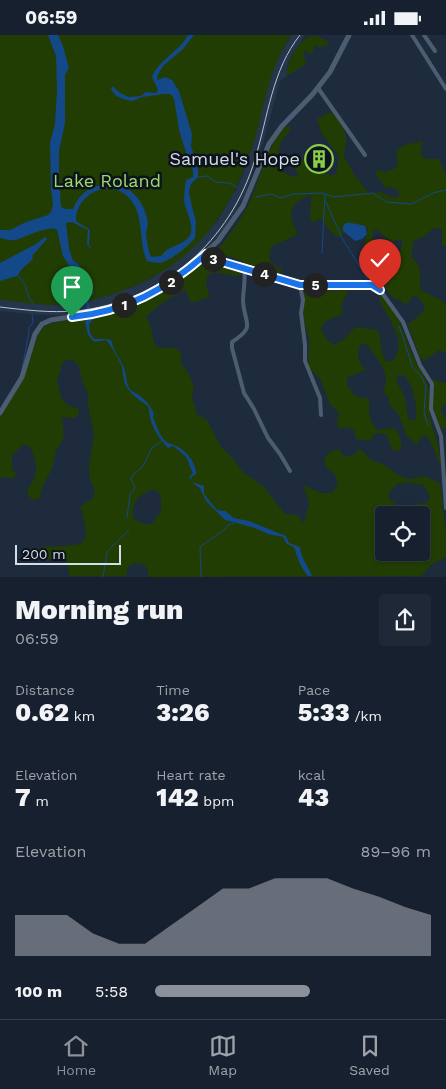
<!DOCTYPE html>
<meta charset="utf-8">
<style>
:root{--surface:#16202e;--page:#1f2836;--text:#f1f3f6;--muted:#9ea3aa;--line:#353e4a;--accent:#8c9099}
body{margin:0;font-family:"Work Sans",sans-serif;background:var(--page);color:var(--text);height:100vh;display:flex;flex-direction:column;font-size:19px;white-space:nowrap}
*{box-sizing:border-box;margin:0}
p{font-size:16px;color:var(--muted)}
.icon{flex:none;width:28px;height:28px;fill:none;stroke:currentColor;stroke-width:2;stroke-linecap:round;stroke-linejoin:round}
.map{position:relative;height:542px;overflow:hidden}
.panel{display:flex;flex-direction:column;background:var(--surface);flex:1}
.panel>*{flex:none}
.fabs{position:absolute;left:375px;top:471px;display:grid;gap:10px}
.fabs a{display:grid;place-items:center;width:55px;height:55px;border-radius:5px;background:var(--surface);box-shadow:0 1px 4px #0004,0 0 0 1px var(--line);font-size:25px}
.scale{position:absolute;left:15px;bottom:12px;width:106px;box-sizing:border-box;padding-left:5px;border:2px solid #d4dde9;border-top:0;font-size:14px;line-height:18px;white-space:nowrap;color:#d4dde9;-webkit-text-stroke:4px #0d131b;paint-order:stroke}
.pin{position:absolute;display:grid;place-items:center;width:42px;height:42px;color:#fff;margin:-51px -21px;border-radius:50% 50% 50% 0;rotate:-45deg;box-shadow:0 0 5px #0007}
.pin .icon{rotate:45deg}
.km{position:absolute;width:25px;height:25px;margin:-12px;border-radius:50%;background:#222;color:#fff;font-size:14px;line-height:25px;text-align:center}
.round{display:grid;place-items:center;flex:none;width:52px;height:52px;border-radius:5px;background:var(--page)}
.overview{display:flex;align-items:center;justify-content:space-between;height:85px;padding:0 15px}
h1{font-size:28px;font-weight:800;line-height:38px}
.stats{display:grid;grid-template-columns:repeat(3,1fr);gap:8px;height:85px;padding:5px 15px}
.stats div{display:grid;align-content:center}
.stats b{font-size:25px;font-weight:800}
.stats small{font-size:14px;font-weight:400}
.stats p{font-size:14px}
.chart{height:140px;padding:10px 15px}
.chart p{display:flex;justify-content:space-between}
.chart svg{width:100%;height:90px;margin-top:5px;fill:var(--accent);opacity:.7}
ul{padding:0 15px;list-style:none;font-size:16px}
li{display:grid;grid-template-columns:80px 60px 1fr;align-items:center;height:38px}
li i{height:12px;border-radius:6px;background:var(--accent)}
.status{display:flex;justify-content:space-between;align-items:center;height:35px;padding:0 25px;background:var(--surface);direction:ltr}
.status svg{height:14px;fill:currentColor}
.tab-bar{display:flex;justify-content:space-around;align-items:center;height:70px;border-top:1px solid var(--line);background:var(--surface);font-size:14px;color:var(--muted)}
.tab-bar a{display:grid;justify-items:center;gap:2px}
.tab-bar .on{color:var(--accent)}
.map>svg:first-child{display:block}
.built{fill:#24354c}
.green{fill:#223d03;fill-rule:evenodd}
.water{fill:#134889}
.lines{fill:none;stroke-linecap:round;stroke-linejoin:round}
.stream{stroke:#134889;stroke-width:1}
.minor{stroke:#4d5d71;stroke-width:4}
.secondary{stroke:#4d5d71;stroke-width:5}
.tram{stroke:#b9c3cf;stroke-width:1}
.route-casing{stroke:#fff;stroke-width:10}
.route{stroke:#1a73e8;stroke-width:6}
.labels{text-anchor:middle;stroke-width:5;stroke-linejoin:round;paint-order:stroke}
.poi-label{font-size:18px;fill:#d4dde9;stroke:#0d131b;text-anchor:end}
.park-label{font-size:18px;fill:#9fd96e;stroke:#0d131b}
</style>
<div class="status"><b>06:59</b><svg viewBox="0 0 49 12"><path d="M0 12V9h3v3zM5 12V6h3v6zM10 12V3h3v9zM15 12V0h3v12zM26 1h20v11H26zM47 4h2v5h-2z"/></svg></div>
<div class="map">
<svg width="446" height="542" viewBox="0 0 446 542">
<rect width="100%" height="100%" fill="#1d2b3d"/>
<polygon class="built" points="292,0 305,0 289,25 287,33 287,41 280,46 264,105 244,161 223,196 202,219 183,236 155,254 125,267 70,280 41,280 0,276 0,264 54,270 78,267 112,259 135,251 155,241 189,216 218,185 238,151 244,137 268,47 276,25"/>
<g class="green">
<path d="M0 0H292C268 32 265 73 253 110 228 185 192 231 116 258 97 265 74 270 53 270 35 270 18 266 0 265Z"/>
<path d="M315 0 325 5 330 10 319 12 316 10 313 13 314 16 310 19 305 15 303 18 306 23 304 24 306 29 287 41C286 25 298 4 315 0Z"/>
<path d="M330 77C340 82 347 97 346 108 346 112 344 115 344 120 346 128 353 134 355 142L359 144 361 149 369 158 380 157 394 163 399 161V156L394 153 384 152 382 147 376 140V135L386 137 396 133 398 128 396 117C403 108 412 109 422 106L421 116 422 121 426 124H437L441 128 446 141V212L442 210V194L434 193 422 203 414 205 411 222C422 230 421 241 420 254 428 260 438 262 446 269V318L439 315 425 325 420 323 408 289 422 278 425 272 418 262 413 261 410 266 405 269 400 265 394 264 386 254 385 247 388 244C384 221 403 225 402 206L396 205 391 207 376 194 373 197 371 240 368 235 364 210 368 193C363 190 358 192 353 188L343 196 345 199 336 202 326 191 323 185 321 184 313 187H310L311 159C302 163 288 171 292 184 293 190 296 193 297 200L272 211C267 224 269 229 282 234L280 239 250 231 232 222 216 218C227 202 240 187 248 170 262 142 264 114 286 91L291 92C290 99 285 100 282 105 278 112 278 123 277 130 282 138 290 142 299 142 296 134 292 131 296 123L301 122C309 135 318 133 331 141L336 139 338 130V120L322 99 317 84Z"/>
<path d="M207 222C217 230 231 231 242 239L237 241 213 237 207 241 206 251 210 262 195 267H191L185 254 159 270 146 282C153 293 151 301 156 312L175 313 182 319 180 327 189 339 194 352 192 362 197 379 207 385 221 412 231 421 243 437 264 452 285 479 297 480 304 488 309 470 304 452 306 451 321 458H331L338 450 335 439 326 432 324 425 329 417 339 414 345 422 353 420 360 414 374 427C387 427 393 440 406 443 413 446 419 441 426 442 430 443 436 446 440 449L446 498V522L432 529 421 541 148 542V534L141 528 133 529 128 532 126 541H70L67 528 63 523 57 522 46 525 39 522 38 515 43 512C52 511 76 512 83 507 89 502 83 478 80 472L93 463 95 456 90 445 89 431 94 400 88 370V358L84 351 78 329 72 325 63 326 57 346 61 362 64 367 70 371 78 373 79 378 78 381 73 383 62 382 64 402 56 416 52 434 44 448 39 464 33 465 27 459C28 450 34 447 35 440 38 431 34 421 30 412L24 409 12 420V434L16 438 13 444 6 442 0 443V383L24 343 38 299 44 292 52 288C70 285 88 283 106 279 144 269 177 248 207 222ZM408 447 423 450 430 462 428 467C417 470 415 466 411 480H421V518L415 525 408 524 404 518H384V480H397C399 473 397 466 389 465V457L398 448 403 449ZM154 454C163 459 161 467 161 477L152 488 147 490 134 484C129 468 140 459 154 454Z"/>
<path d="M313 254 335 256 348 254C346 265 339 267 343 279 333 284 326 282 321 294L328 306 334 310 346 303 350 297 356 292 377 295C383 305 379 315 386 327L393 326C409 306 387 283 379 264L380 259C401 279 404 302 416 327 421 335 428 345 429 355 430 364 428 372 430 382 434 398 440 414 441 431 436 422 432 406 426 400L420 403 417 410 406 400 399 380 389 369 388 361 383 356C393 337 376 325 367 309L360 310C356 320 358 328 366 334L347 343V350L355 361 369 364C369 376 368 388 379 395L393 393 398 397 402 411 398 417 392 414 387 400 380 398 373 400 370 406 356 404 354 395 347 392 340 394 337 388 339 380 336 374 330 370 320 343 309 333C307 324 310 315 309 305 306 288 297 272 306 255ZM403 340C413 347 418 374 416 385H410C405 377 407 369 404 361 401 353 397 350 396 341Z"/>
<path d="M431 342 436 346 446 348V369L442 371 441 376 446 385V393L441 394C437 385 433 376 433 366 432 356 437 353 431 342Z"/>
</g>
<g class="water">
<path d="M48 0H58L63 11 69 33 65 40V88L59 116V143L61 172 66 174H73C78 161 87 153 101 150 125 143 145 164 148 188 148 192 146 195 146 199 147 207 148 215 151 222L161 221C169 210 178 212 187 204 198 195 185 176 184 165 184 159 185 152 186 145L193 142V135L186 124V117L179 95 174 63 170 59H164L142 62 133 66 126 65 116 61 111 54 112 51 120 58 129 62 141 61 146 57 156 58 158 55 152 42C159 24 179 17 188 0H194L183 14 163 31 157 42 158 45 165 42 172 45 179 56 192 99 191 112 198 130V142L191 149 189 157 192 172 196 186 195 203C189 211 172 224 163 227 157 229 152 227 147 226 138 207 145 179 129 163 109 142 76 159 76 186L90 195 89 209 92 216 87 209 88 195 72 187 66 188 69 213 73 226 76 227 83 235H80L78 248 87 252 94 258 88 264 91 282 94 283 89 289 90 298 94 304H108L112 306C112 315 120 323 123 331 127 338 125 347 130 354 132 357 136 358 139 360 146 366 151 371 154 379L153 381C155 388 160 401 165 406 169 409 176 410 180 413 187 417 197 430 196 439L191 442 192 447 204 451V459L217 475 225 476 234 483 249 486 286 501 289 508 300 512C301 524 308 530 312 541H308C300 532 298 524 294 512L287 509 283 502 268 499 255 493 225 485 206 466 200 453 195 450 189 442 193 438C189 431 189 424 183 419 180 416 176 414 173 411L168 413 167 412C158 402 148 387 149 372 141 366 132 361 126 351 123 344 123 339 122 332 121 328 109 307 106 305L94 307 88 300 85 287 88 283 86 264 80 265 76 261 77 254 75 251 77 243 63 221 57 195C50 189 26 202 16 205 11 206 5 204 0 203V195H10L26 187 48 180 51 177 53 169 51 154 50 108 55 89 57 56 56 21Z"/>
<path d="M346 188C352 187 359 190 365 191L367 199 362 204 355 206 343 196V191Z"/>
<polygon points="45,202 47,204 32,221 33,224 22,234 17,241 0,246 0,228 36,209"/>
</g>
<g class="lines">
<g class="stream">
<polyline points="196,142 208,141 215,147 229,148 237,152"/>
<polyline points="256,162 272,159 280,163 294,159 322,158 334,162 373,158 386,167 412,169 433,158 446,155"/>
<polyline points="325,165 342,203 367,243"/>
<polyline points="64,183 73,178"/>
<polyline points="322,218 325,159"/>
<polyline points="17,239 25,250 29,263 33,268"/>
<polyline points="399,291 413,333 421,341 426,351 424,377 428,391"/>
<polyline points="22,335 29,297 29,292 33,288 32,279"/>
<polyline points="127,483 130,459 135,453 131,444 133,440 143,431 152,413 163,405"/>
<path d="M103 542C104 535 106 523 107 518 109 513 124 500 129 495"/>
<polyline points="201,542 200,512 225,494 228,490 234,488"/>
</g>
<g class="minor">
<polyline points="412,0 446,54"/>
<polyline points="424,0 435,16"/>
<polyline points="318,53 365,120"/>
<polyline points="206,219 212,224 300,251 372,250 380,255 403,287 420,330 432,349 431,374 441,401 446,473"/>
<path d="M244 234C246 245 243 255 243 266 244 289 257 291 232 307V313L244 358 254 374 268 403 280 419 290 436"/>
<polyline points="300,251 303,265 301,278 305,310 305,326 320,363 321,380"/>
</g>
<polyline class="secondary" points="0,378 22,342 35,299 42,289 51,285 107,276 142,263 180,241 218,206 243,171 269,109 282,91 312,60 330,37 349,0"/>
<path class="tram" d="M0 272C25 275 50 278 76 276 162 267 231 206 255 124 268 82 272 35 300 0"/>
</g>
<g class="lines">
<defs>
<path id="route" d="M72 282C127 276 165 255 206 219L212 224 300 250H372L380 255"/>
</defs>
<use href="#route" class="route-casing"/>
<use href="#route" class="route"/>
</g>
<defs>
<symbol id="building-ring" viewBox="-11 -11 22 22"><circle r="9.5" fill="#0d131b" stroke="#89ce48" stroke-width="1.5"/><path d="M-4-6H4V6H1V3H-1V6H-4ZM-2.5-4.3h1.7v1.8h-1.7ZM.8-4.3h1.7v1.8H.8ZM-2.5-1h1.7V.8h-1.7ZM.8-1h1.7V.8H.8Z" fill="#89ce48"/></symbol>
</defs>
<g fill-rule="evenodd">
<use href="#building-ring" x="303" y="108" width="32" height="32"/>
</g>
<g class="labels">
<g class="poi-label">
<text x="300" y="130">Samuel's Hope</text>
</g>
<g class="park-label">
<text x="107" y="152">Lake Roland</text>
</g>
</g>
</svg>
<div class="fabs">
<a><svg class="icon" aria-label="locate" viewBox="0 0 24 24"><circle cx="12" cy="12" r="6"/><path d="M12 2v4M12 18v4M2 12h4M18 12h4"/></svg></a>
</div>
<div class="scale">200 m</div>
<div class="pin" style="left:72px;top:282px;background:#1e9e55"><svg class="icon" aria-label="arrive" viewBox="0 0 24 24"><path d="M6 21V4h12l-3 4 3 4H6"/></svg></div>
<div class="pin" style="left:380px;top:255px;background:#d93025"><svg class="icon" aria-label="check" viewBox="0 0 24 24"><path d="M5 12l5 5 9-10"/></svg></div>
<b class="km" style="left:124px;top:270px">1</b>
<b class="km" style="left:171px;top:247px">2</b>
<b class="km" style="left:213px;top:224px">3</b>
<b class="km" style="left:264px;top:239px">4</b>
<b class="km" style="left:315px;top:250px">5</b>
</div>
<section class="panel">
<div class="overview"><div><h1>Morning run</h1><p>06:59</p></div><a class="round"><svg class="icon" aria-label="share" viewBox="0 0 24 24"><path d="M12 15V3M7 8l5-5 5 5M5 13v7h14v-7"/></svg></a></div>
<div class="stats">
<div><p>Distance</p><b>0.62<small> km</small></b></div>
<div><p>Time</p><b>3:26</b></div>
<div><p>Pace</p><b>5:33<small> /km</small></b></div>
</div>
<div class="stats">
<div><p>Elevation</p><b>7<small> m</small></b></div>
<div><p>Heart rate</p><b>142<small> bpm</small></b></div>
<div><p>kcal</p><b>43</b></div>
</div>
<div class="chart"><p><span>Elevation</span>89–96 m</p>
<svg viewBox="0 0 160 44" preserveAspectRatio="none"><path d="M0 44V24L10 24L20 24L30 33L40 38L50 38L60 29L70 20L80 11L90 11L100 6L110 6L120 6L130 11L140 15L150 20L160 24V44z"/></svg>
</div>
<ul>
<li><b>100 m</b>5:58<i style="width:56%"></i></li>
</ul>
</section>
<nav class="tab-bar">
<a class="on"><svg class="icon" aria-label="home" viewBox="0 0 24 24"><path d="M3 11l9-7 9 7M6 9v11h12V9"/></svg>Home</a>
<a><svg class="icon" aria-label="map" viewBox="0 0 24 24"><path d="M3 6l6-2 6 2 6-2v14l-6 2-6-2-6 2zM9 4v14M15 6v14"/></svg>Map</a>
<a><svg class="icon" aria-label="saved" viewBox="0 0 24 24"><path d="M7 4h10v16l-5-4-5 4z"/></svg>Saved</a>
</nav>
